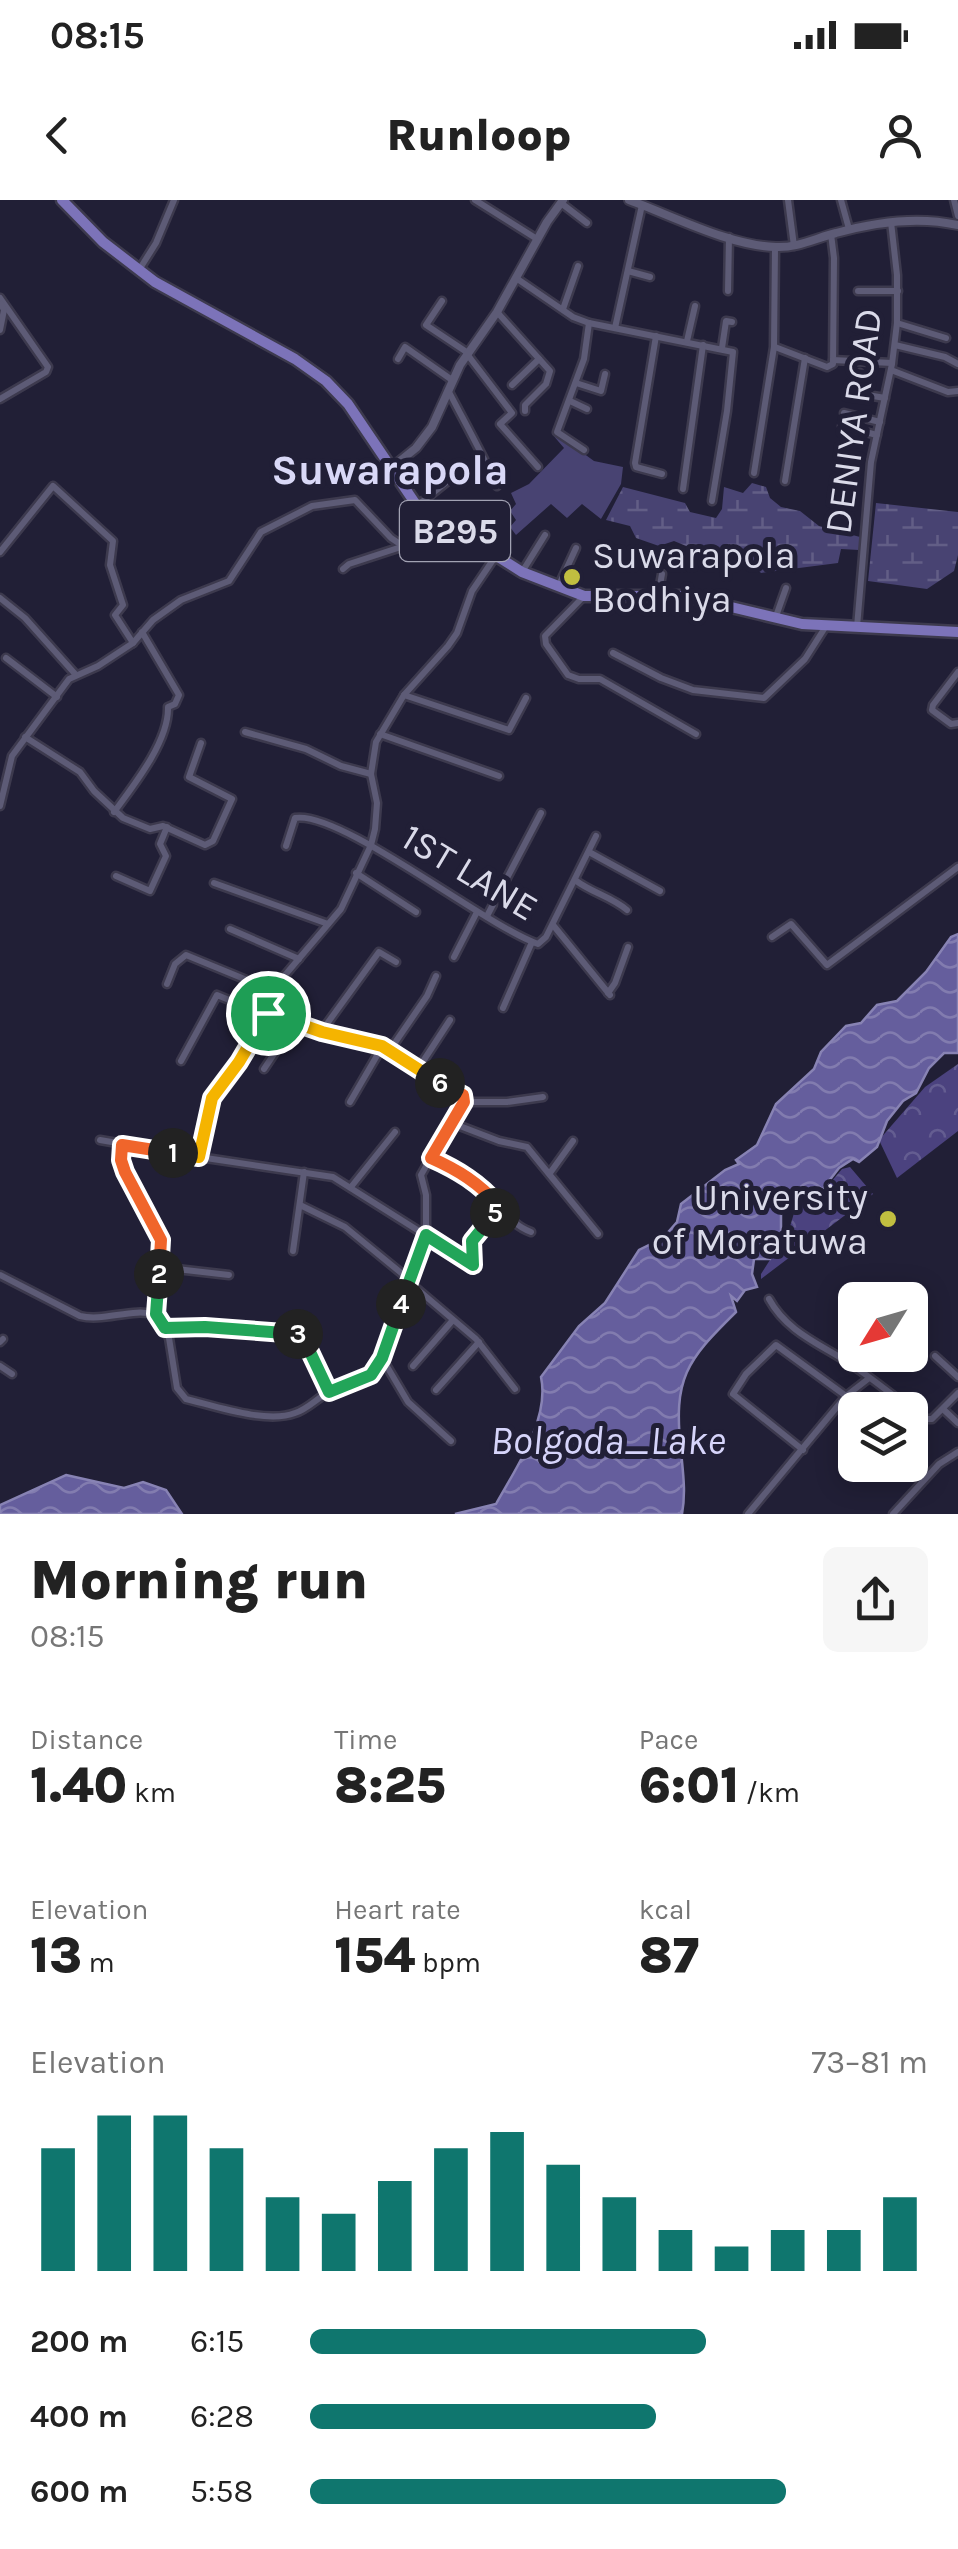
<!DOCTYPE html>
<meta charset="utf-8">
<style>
:root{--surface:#fff;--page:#f6f6f6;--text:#222;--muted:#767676;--accent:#0f766e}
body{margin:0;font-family:Karla,sans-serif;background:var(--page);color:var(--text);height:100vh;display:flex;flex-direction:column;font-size:38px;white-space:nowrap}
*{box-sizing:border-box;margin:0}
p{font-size:32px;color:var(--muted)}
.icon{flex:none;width:55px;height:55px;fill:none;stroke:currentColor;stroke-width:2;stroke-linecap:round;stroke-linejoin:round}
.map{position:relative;height:1314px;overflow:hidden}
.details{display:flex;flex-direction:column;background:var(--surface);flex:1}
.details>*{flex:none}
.needle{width:65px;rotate:233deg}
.tools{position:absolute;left:838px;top:1082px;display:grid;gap:20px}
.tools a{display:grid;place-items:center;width:90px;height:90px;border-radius:15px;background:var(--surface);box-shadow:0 5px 25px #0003;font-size:50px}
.pin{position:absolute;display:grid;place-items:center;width:85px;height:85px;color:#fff;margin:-42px;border:5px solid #fff;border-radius:50%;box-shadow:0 2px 10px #0007}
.km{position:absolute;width:50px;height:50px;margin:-25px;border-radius:50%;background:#222;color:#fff;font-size:28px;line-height:50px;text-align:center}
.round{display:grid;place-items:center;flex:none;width:105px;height:105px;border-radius:15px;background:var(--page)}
.head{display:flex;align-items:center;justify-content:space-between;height:170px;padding:0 30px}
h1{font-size:55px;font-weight:800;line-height:75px}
.figures{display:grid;grid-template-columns:repeat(3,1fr);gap:15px;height:170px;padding:10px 30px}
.figures div{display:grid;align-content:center}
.figures b{font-size:50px;font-weight:800}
.figures small{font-size:28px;font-weight:400}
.figures p{font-size:28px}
.chart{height:280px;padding:20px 30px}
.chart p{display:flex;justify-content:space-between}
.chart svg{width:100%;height:180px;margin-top:10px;stroke:var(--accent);stroke-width:6}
ul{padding:0 30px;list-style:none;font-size:32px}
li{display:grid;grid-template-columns:160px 120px 1fr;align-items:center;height:75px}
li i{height:25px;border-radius:12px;background:var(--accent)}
.status{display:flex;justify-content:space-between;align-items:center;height:70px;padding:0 50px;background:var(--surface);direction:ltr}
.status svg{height:28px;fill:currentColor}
header{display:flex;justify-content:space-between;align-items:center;height:130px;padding:0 30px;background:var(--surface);font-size:45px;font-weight:800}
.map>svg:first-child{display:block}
.grass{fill:#484372}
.forest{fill:url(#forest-crowns)}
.wetland{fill:url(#wetland-marsh)}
.water{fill:url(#water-waves);stroke:#8883b4;stroke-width:2.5}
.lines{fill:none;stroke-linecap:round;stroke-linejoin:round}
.minor-casing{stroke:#3d3a4e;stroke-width:11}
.tertiary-casing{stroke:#3d3a4e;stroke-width:12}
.primary-casing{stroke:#3d3a4e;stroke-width:15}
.minor{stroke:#5d5b76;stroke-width:6}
.tertiary{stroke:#5d5b76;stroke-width:8}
.primary{stroke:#7c73b9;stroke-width:10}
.split-1-casing{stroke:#fff;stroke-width:20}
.split-2-casing{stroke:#fff;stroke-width:20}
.split-3-casing{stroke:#fff;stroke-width:20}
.split-4-casing{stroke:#fff;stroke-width:20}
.split-5-casing{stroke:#fff;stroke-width:20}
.split-6-casing{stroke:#fff;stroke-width:20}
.split-7-casing{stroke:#fff;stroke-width:20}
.split-1{stroke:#f5b400;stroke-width:12}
.split-2{stroke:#f0652b;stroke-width:12}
.split-3{stroke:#22a559;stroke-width:12}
.split-4{stroke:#22a559;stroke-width:12}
.split-5{stroke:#22a559;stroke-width:12}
.split-6{stroke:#f0652b;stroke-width:12}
.split-7{stroke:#f5b400;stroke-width:12}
.poi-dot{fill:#c1be40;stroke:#211f36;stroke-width:4}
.labels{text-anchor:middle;stroke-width:10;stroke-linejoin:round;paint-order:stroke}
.shield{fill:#211f36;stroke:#a2a2b3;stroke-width:2.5}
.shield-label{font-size:35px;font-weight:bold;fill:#dadae9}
.street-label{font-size:38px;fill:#dadae9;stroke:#211f36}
.poi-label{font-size:38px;fill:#dadae9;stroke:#211f36;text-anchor:start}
.water-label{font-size:40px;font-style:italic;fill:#d6d4fa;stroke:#211f36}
.quarter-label{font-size:42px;font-weight:bold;fill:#d9d8f7;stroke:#211f36}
</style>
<div class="status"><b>08:15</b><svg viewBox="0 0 49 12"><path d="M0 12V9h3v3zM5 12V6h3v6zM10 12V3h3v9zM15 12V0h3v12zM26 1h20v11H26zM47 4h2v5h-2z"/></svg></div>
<header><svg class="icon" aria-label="back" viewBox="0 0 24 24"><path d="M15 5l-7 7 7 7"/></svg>Runloop<svg class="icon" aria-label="person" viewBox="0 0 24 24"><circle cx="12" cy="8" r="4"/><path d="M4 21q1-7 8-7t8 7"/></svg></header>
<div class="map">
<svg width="958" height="1314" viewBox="0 0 958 1314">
<defs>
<pattern id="forest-crowns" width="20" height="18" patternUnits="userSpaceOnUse" patternTransform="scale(2.5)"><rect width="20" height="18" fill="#4b427f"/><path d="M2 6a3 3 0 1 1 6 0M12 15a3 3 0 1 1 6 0" fill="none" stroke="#645d91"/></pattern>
<pattern id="wetland-marsh" width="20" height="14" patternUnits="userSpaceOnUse" patternTransform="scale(2.5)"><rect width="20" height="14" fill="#484372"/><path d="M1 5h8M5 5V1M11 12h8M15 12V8" fill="none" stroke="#625e86"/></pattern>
<pattern id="water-waves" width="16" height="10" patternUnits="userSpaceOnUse" patternTransform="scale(2.5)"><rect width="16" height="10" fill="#655e9d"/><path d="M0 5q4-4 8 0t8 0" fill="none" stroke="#827caf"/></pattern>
</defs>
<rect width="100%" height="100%" fill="#211f36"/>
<polygon class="grass" points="554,232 594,261 623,267 621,284 601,319 582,304 567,318 551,304 516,335 510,327 516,320 510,311 516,304 511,293 529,284 564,248 552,234"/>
<g class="forest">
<polygon points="958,864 958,931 897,978 879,940 925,887"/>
<polygon points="850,967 873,994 761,1079 761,1074 789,1030 797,1003 814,1002 842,969"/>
</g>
<g class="wetland">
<path d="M752 283 766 287 770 298 781 307 800 311 819 326 860 337 859 350 841 349 838 363 761 373C747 359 755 351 732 345L718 359 674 341 659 346 636 338 630 326 606 320 623 287 685 303 690 312 716 318 722 309 724 287 743 293Z"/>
<polygon points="876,303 958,312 958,355 954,371 927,389 868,381"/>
</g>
<g class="water">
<path d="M958 734V853H944L929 868 916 893 903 901 887 921 877 947 859 962 853 959 839 968 815 999 801 997 781 1014V1036L770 1059H754L752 1074 757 1087 745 1090 737 1101 731 1096 736 1112C686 1161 673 1178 681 1251 683 1273 686 1292 682 1314H455L496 1304C516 1268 550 1219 541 1177L579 1126 605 1103 639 1050 663 1038 677 1022 681 1004 725 970 739 964 736 960 757 945 776 904 814 869 821 852 846 826 861 823 877 805 897 801 926 772 951 737Z"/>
<polygon points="66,1275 124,1288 143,1282 166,1290 182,1314 0,1314 0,1305"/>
</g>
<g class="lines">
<defs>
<g id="minor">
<polyline points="475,0 537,39"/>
<polyline points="788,0 794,46"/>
<polyline points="841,0 849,29"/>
<polyline points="954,0 958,16"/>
<polyline points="561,3 587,23"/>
<polyline points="139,70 156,43 174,0"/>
<polyline points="628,71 650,77"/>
<polyline points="516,78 573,117 589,123 733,152 727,211 712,301"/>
<polyline points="728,91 729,37"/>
<polyline points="858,91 898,91"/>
<polyline points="0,98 48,167 46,172 0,199"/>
<polyline points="442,101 426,125 468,153"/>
<polyline points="563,109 578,66"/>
<polyline points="497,112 550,171 546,184 525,205 525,211"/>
<polyline points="897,123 946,138"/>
<polyline points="615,128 642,5"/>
<polyline points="0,130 4,110 1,104"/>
<polyline points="656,136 635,263 636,267 662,274"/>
<polyline points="687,141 695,106"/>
<polyline points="895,145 945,157 958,164"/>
<polyline points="775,147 827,167 833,164 834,58 831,34"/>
<polyline points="722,148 726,121 732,122"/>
<polyline points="467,154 512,213 500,224 538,267"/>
<polyline points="398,159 405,147 452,180"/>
<polyline points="833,160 892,163"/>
<polyline points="891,170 948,192 958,191"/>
<polyline points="860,173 855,193 885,198"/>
<polyline points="576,183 601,191 605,174"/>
<polyline points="512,185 539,159"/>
<path d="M448 190C465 223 482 253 497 286"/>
<polyline points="570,201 587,209"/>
<polyline points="844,213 880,222"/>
<polyline points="842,226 877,235"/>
<polyline points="584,250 557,232 584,159 589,123"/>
<polyline points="754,273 774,147 775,48"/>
<polyline points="785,281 805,158"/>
<polyline points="683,289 703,145"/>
<polyline points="418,305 448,281"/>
<polyline points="475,342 503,315"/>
<polyline points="0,352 53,286 113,341 110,365 123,405 115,415 133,443"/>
<polyline points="343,369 349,364 401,347"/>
<polyline points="522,372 545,335"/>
<polyline points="558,387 576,348"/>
<polyline points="584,396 545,436 546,444 568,475 579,479 600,479 696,534"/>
<polyline points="658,396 662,374"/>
<polyline points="0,398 25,418 76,475"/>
<polyline points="775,419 786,388"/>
<polyline points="857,427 871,262 892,164 897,123 897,75 891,22"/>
<polyline points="613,453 661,478 693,490 764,498 805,459 826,426"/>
<polyline points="6,458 57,497"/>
<polyline points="958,472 933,505 932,510 951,524 958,523"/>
<polyline points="404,495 509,530 526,498"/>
<polyline points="245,532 306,549 341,566 371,574"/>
<polyline points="380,534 499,576"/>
<polyline points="25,537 80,572 94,591 123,618 150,629 163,626 205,645 213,641 232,599 189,577 201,543"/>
<polyline points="0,606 12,556 69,479 98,466 133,443 153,420 181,400 229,381 261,332 312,306 355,300 391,338 409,350 434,320"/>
<path d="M114 612C134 585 169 541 168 507L175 504 179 495 142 432"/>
<path d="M286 646 295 618C340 610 484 725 538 744L546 737 596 636"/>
<polyline points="589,652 660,691"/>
<polyline points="356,673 416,712"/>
<polyline points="116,676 150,691 166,656 160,644 167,627"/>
<path d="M575 680C592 693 610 696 627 710"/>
<polyline points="214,683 328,724"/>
<polyline points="487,716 541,613"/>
<polyline points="553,725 610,795"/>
<polyline points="230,729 299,759"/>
<polyline points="772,737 791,724 827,765 958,667"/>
<polyline points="454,757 477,712"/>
<polyline points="167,784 175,764 186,755 271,790"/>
<polyline points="608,793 615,783 628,747"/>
<polyline points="503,808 532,742"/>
<polyline points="268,813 239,862 212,897 199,957 333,977 473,1065 472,1041 498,1005"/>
<polyline points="321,832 379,752 396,762"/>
<polyline points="390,850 427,796 436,776"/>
<polyline points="181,861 217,795 251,809 258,807"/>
<polyline points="264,869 296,821"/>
<polyline points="418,869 450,820"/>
<polyline points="350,902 382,847"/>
<polyline points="464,902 507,902 543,897"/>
<polyline points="452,923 499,941 527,947 598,1034"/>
<polyline points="100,940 199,957"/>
<polyline points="122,945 121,960 125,972 161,1041 157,1115"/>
<path d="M431 958C453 967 470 977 488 994 503 1008 511 1025 531 1032"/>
<polyline points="550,973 573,941"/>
<polyline points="351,987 395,932"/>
<polyline points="300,1005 345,1027 411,1081"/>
<polyline points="293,1051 304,972"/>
<polyline points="159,1067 229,1075"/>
<path d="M0 1075 80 1116C105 1122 132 1107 157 1115L169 1138 177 1188 186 1199C215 1206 267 1224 295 1213 308 1209 317 1198 329 1192 345 1183 365 1182 377 1167L426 1035V995L421 975 465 898 382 847 321 832 258 807 341 709 371 645 375 629 377 603 371 574 376 542 404 495 448 446 457 433 472 391 495 357"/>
<polyline points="410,1083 476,1139 515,1189"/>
<path d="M769 1099C787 1132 820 1144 849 1163 875 1180 899 1201 925 1219H932L958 1193"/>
<polyline points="165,1128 205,1127 302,1135 329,1192"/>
<polyline points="0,1142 3,1139"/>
<polyline points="935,1156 958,1177"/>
<polyline points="382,1158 408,1202 451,1241"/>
<polyline points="0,1166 12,1174"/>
<polyline points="413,1166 453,1120"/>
<polyline points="436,1190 479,1142"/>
<polyline points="943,1209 958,1223"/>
<polyline points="803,1250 733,1194 746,1174 776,1145 846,1196"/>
<polyline points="748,1314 846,1196 868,1179"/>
<polyline points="893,1314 939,1264 958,1252"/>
</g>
<g id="tertiary">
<path d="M629 0C673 16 730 46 776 47 797 48 816 38 836 33 875 22 918 16 958 25"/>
<polyline points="390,269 416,248 432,227 460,165 497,112 547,22 563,0"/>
</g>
<polyline id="primary" points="62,0 103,42 155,82 295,159 326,181 348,204 417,306 522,372 584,396 685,396 802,424 958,432"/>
</defs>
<use href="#minor" class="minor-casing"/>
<use href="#tertiary" class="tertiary-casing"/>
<use href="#primary" class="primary-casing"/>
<use href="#minor" class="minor"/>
<use href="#tertiary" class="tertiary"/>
<use href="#primary" class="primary"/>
</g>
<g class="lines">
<defs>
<polyline id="split-1" points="173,953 199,957 212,898 239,862 268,813"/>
<polyline id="split-2" points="159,1074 161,1040 125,972 121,960 122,945 173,953"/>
<polyline id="split-3" points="159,1074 156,1114 165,1128 205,1127 298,1134"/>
<polyline id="split-4" points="298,1134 302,1135 329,1192 371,1175 382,1158 401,1104"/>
<polyline id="split-5" points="401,1104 426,1035 473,1065 472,1041 495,1013"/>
<path id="split-6" d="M440 883 463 895 464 902 431 958C458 970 479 983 498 1005L495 1013"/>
<polyline id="split-7" points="268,813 322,832 382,846 440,883"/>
</defs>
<use href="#split-1" class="split-1-casing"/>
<use href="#split-2" class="split-2-casing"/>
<use href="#split-3" class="split-3-casing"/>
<use href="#split-4" class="split-4-casing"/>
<use href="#split-5" class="split-5-casing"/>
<use href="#split-6" class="split-6-casing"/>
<use href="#split-7" class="split-7-casing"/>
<use href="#split-1" class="split-1"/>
<use href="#split-2" class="split-2"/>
<use href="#split-3" class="split-3"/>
<use href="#split-4" class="split-4"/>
<use href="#split-5" class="split-5"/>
<use href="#split-6" class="split-6"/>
<use href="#split-7" class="split-7"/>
</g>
<g class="poi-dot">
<circle cx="572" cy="377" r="10"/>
<circle cx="888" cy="1019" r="10"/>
</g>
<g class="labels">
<rect class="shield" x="400" y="301" width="110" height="60" rx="8"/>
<g class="shield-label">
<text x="455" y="343">B295</text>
</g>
<g class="street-label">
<text transform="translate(853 221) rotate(-82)" y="13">DENIYA ROAD</text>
<text transform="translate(470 672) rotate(31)" y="13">1ST LANE</text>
</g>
<g class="poi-label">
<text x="592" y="368">Suwarapola<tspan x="592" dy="44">Bodhiya</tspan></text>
<text x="868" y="1010" text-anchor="end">University<tspan x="868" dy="44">of Moratuwa</tspan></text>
</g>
<g class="water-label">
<text x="608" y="1254">Bolgoda_Lake</text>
</g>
<g class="quarter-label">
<text x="390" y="284">Suwarapola</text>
</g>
</g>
</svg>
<div class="tools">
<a><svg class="needle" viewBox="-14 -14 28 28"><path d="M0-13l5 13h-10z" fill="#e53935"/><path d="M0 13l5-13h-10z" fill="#767676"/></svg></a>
<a><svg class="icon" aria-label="layers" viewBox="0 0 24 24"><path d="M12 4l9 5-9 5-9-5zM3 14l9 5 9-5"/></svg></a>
</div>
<div class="pin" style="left:268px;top:813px;background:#1e9e55"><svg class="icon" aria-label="arrive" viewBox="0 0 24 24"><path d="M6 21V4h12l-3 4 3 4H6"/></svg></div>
<b class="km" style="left:173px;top:953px">1</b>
<b class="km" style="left:159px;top:1074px">2</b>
<b class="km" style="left:298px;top:1134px">3</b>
<b class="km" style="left:401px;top:1104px">4</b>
<b class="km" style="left:495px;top:1013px">5</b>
<b class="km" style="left:440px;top:883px">6</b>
</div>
<section class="details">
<div class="head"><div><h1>Morning run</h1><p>08:15</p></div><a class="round"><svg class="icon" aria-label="share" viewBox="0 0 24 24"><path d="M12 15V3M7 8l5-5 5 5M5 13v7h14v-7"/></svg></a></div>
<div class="figures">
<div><p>Distance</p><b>1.40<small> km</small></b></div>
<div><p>Time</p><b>8:25</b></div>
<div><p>Pace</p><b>6:01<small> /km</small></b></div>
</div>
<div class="figures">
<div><p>Elevation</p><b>13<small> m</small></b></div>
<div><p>Heart rate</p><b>154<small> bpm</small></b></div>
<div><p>kcal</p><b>87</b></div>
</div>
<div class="chart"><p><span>Elevation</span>73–81 m</p>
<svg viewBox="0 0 160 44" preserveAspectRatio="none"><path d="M5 44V14M15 44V6M25 44V6M35 44V14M45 44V26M55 44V30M65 44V22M75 44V14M85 44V10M95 44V18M105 44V26M115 44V34M125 44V38M135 44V34M145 44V34M155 44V26"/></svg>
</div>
<ul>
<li><b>200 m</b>6:15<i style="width:64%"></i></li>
<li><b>400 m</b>6:28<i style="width:56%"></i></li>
<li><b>600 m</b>5:58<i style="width:77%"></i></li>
</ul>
</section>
